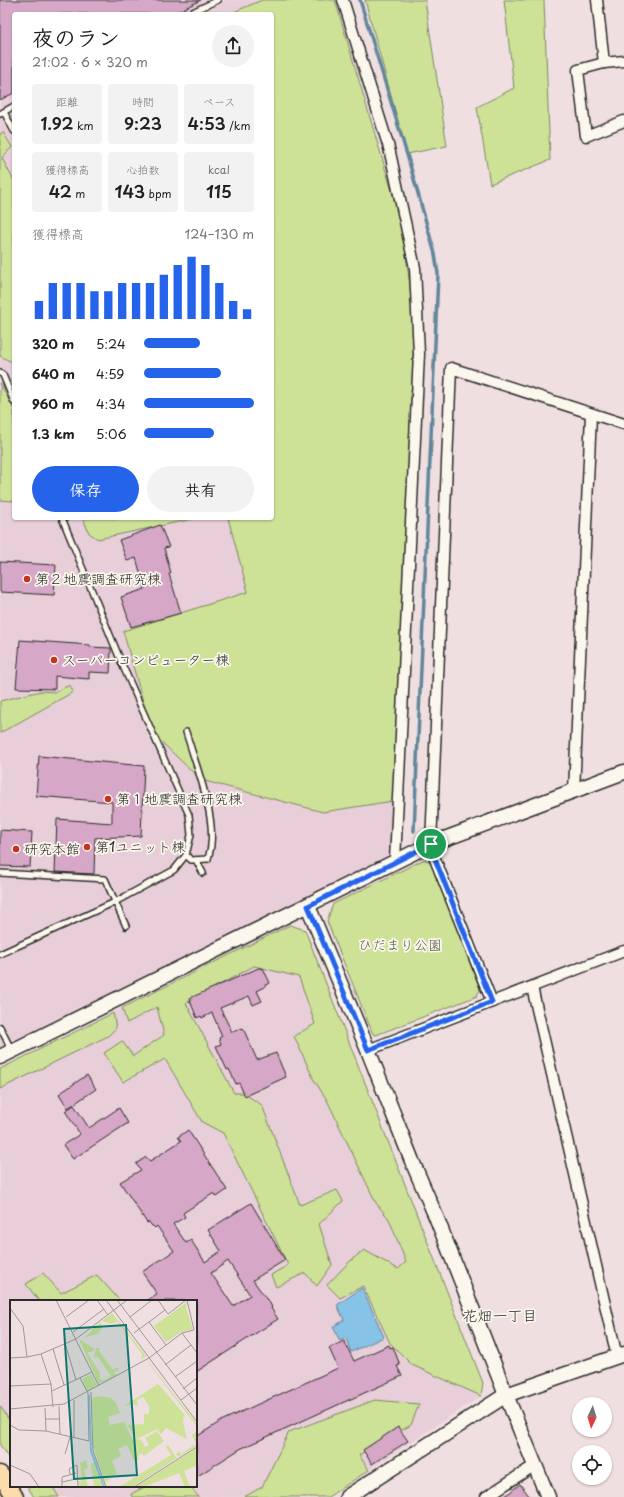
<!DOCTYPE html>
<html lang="ja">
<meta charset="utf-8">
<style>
:root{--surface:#fff;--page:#f2f2f2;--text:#202124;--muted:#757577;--accent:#2563eb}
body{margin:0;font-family:"Playpen Sans","Klee One",sans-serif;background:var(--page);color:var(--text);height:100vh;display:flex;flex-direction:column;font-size:15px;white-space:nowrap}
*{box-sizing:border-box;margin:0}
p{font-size:13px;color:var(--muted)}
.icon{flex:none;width:22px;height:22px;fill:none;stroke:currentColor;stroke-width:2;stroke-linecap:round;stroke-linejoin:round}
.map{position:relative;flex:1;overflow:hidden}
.panel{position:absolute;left:12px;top:12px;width:262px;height:508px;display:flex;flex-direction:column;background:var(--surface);border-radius:4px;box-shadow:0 1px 3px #0004}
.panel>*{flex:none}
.needle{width:26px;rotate:184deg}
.buttons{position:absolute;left:572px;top:1397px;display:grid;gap:8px}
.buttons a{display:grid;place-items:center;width:40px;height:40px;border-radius:50%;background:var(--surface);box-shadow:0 1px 3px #0004;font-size:20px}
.pin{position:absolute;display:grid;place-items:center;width:34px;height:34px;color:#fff;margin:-17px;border:2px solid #fff;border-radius:50%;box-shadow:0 1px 4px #0007}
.round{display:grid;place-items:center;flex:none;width:42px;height:42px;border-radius:21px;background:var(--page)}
.head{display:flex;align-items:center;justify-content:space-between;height:68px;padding:0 20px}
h1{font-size:22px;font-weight:600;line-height:30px}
.stats{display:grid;grid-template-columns:repeat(3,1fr);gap:6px;height:68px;padding:4px 20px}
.stats div{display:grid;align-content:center;border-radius:4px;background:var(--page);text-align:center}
.stats b{font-size:17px;font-weight:600}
.stats small{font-size:11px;font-weight:400}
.stats p{font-size:11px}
.chart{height:112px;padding:8px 20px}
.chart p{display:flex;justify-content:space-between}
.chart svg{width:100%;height:72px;margin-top:4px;stroke:var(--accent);stroke-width:6}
.cta{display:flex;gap:8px;margin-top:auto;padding:8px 20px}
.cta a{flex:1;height:46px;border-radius:24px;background:var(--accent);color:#fff;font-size:16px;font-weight:600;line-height:46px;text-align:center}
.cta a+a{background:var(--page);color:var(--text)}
ul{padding:0 20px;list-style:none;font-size:13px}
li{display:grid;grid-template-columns:64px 48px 1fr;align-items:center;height:30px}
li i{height:10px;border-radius:5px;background:var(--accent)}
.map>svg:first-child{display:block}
.built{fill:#e8ced9;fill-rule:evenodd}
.green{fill:#cde297;stroke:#7c8661}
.water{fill:#87c3e6;stroke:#62869b}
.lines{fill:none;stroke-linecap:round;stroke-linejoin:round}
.stream{stroke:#62869b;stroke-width:3.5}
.building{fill:#d6a7c7;stroke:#2b2b2b;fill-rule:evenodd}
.lane-casing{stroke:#2b2b2b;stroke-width:8}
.street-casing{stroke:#2b2b2b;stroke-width:13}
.secondary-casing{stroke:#2b2b2b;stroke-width:17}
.primary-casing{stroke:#2b2b2b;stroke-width:19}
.lane{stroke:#fbf7ec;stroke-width:5}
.street{stroke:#fbf7ec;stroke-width:10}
.secondary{stroke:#fbf7ec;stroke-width:14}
.primary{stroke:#fcdcac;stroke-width:16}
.route-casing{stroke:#fff;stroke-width:8}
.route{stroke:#2563eb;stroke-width:5}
.poi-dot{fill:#c8321e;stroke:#fbf7ec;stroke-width:1.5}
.labels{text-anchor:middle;stroke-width:3.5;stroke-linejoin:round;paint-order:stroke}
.poi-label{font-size:14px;fill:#2b2b2b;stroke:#fbf7ec;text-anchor:start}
.park-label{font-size:14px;fill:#545946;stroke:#fbf7ec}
.neighbourhood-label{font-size:15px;fill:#2b2b2b;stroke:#fbf7ec}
.inset-river{fill:none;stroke:#87c3e6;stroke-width:2}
.inset-road{fill:none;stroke:#a19798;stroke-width:1}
.view{fill:#0f766e;fill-opacity:0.15;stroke:#0f766e;stroke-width:2}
.inset-edge{fill:none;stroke:#2b2b2b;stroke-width:2}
</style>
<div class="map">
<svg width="624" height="1497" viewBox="0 0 624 1497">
<rect width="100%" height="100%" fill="#f0dfe1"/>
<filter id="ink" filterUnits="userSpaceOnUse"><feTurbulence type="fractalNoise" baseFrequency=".025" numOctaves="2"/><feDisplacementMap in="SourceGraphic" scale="8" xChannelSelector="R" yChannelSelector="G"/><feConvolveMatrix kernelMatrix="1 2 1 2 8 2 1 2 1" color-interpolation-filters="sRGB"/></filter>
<g filter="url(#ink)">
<g class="built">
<path d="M0 0H335L414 339 391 851 384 860 0 1048ZM14 14H272V518H14Z"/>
<polygon points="290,925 305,930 483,1383 481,1396 328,1497 34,1497 27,1486 196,1486 196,1301 11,1301 11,1462 0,1445 0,1069"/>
</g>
<g class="green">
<polygon points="262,0 335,0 402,225 414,317 414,339 393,801 323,812 201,780 152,733 123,631 248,592 228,518 272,518 272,14 229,14"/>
<polygon points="365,0 425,0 447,146 407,154"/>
<polygon points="504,0 544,0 550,160 490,184 477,107 514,88"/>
<polygon points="3,132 12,147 2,158 14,181 14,363 0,356 0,134"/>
<polygon points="0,383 14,410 14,501 0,500"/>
<polygon points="83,518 197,518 98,539 89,533"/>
<polygon points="70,685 73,692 0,733 0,701 41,691 55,692"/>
<polygon points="425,859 432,864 480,989 477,996 376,1035 373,1034 327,921 333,904"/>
<polygon points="290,925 305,930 483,1383 481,1396 412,1365 390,1343 363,1286 340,1298 327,1285 349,1262 364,1250 398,1269 406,1262 389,1219 376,1203 327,1100 314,1080 294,1036 315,1024 299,977 254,966 186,1003 234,1093 243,1093 262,1105 300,1205 337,1190 343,1201 319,1224 332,1265 317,1286 305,1273 276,1287 271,1275 288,1265 223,1133 202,1122 165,1059 123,1082 104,1053 122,1041 133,1056 164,1035 157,1007 127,1023 122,1008"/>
<polygon points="113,1013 116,1028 108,1036 0,1089 0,1069"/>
<polygon points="43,1273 61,1293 97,1275 120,1301 39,1301 26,1284"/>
<polygon points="375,1400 419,1404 411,1425 359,1455 369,1470 328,1497 244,1497 262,1487 289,1432"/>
<polygon points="0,1406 11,1423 11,1462 0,1445"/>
<polygon points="27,1486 52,1486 59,1497 34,1497"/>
<polygon points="146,1486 189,1486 199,1497 132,1497 131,1494"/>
</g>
<polygon class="water" points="362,1288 384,1337 351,1352 346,1338 340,1341 333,1327 344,1320 337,1305"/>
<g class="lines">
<polyline class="stream" points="360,0 408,158 435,254 438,274 414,831"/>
</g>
<g class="building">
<polygon points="0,0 201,0 173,14 14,14 14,93 0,100"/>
<polygon points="160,525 169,547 164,548 171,573 169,574 181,613 131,627 121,597 145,589 136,558 127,561 119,540"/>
<polygon points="0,562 56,565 54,595 0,592"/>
<polygon points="20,640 90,645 90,647 111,648 110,673 89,672 89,679 55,676 55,689 16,688"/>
<polygon points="39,756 144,766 141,836 95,838 94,874 55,872 57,819 112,823 112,802 36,796"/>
<polygon points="0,830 32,832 30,867 0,866"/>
<polygon points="261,967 261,969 263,968 270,983 265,985 265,987 257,991 262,1001 253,1005 249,996 220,1008 232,1032 243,1028 257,1060 276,1053 286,1077 245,1096 239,1083 236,1084 229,1069 227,1070 216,1046 221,1044 219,1038 222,1036 212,1013 202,1018 201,1016 197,1018 190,1001 191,1001 190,998"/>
<polygon points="87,1075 96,1089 68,1108 59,1094"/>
<polygon points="74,1105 89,1128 119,1108 128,1123 73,1159 63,1145 80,1134 65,1111"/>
<path d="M188 1130 227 1190 217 1197 214 1193 183 1213 185 1217 173 1224 186 1243 191 1240 205 1262 221 1251 208 1230 251 1203 285 1260 253 1280 267 1300H268L272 1307 271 1308 278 1319 196 1372V1301H146L157 1294 142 1272 174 1251 157 1226 155 1228 153 1226H152L149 1222 147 1223 120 1182 141 1170 136 1164 146 1157 150 1161 181 1141 178 1137ZM228 1261 250 1295 233 1306 211 1273Z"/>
<polygon points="344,1341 354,1361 389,1345 390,1348 393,1347 400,1365 397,1366 402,1376 240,1449 196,1477 196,1437 223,1420 338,1368 329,1348"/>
<polygon points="398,1427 408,1441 372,1464 363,1450"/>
<polygon points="520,1484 530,1497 504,1497"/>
</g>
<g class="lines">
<defs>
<g id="lane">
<polyline points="188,14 218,0"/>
<polyline points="4,112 14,131"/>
<polyline points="0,114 14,106"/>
<polyline points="0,373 3,375 14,402"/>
<path d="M186 855 191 860 208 859C209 854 211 849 211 844 215 812 195 763 186 732"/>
<polyline points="196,860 203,873"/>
<polyline points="0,873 105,879 126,926"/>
<polyline points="0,954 115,902 174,870 186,855 191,835 189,815 122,664 62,518"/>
<polyline points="0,1027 8,1043 9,1050"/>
</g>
<g id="street">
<polyline points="343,0 389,148 415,268 419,354 395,861"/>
<polyline points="597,0 604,63"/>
<polyline points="624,61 604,63 578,70 586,136 624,121"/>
<polyline points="574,791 591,415"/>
<polyline points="532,987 617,1357"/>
<polyline points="492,1002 435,859 431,844 451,368 624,424"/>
<polyline points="368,1050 624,951"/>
<polyline points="486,1497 535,1465"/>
</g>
<g id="secondary">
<polyline points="308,906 368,1050 412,1161 437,1219 506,1395 548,1497"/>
<polyline points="0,1057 431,844 624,772"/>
<polyline points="347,1497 506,1395 624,1354"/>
</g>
<polyline id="primary" points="0,1474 15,1497"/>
</defs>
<use href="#lane" class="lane-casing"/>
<use href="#street" class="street-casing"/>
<use href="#secondary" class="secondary-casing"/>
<use href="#primary" class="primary-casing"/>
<use href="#lane" class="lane"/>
<use href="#street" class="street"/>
<use href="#secondary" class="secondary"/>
<use href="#primary" class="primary"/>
</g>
</g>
<g class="lines" filter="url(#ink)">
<defs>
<polygon id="route" points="431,844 435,859 492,1002 368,1050 308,906"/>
</defs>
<use href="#route" class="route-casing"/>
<use href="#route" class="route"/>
</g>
<g class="poi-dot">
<circle cx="27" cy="579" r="4"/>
<circle cx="54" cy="660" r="4"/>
<circle cx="108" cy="799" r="4"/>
<circle cx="87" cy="847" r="4"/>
<circle cx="16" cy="849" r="4"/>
</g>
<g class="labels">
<g class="poi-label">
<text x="35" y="584">第２地震調査研究棟</text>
<text x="62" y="665">スーパーコンピューター棟</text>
<text x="116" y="804">第１地震調査研究棟</text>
<text x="95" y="852">第1ユニット棟</text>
<text x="24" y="854">研究本館</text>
</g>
<g class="park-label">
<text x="400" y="950">ひだまり公園</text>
</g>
<g class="neighbourhood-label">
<text x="500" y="1321">花畑一丁目</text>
</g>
</g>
<g transform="translate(10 1300)">
<rect width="187" height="187" fill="#f0dfe1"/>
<path d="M177 2 176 9 183 29 171 32 156 42 144 26ZM102 13 136 56 108 74 131 59 132 54 107 21 102 24 92 21ZM90 22 93 26 88 34 75 37ZM69 39 85 49 81 52H77L90 73V79L94 80 101 76 88 57H84L86 48H90L89 51 103 70 107 67 109 70 103 73 107 75 89 84ZM137 60 187 124V127L137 61ZM82 74 87 85 78 92 72 79ZM148 84 174 114 173 122 177 139 156 128 151 134 147 129 127 139 117 125 134 124V114H139V106L133 97 127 100 128 106 123 104 114 106ZM89 96 101 98 106 103 110 113 98 117 100 125 114 122 122 138 131 140 135 147 139 145 135 138 147 131 154 141 134 156 132 153 128 156 129 159 125 162 117 145 108 149 111 156 102 161 107 173 95 183 83 146 82 98ZM187 131V146L169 157 166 154 169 151 171 154 186 144 182 135ZM158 145 167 158 122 187H109L161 155 156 147ZM187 148V165L174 171 180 187H175L169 173 134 187H125ZM76 160 78 168 74 170 78 187H69L68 182 72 180 70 163ZM85 162 93 187 84 186 81 164Z" fill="#cde297"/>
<path class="inset-river" d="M79 95 81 151 94 187"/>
<path class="inset-road" d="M46 0 89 86M87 0 98 15M96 0 187 122M107 0 187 105M148 0 158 14 176 0M0 8 13 26 17 57 31 54 66 39 117 0M56 17 79 0M120 17 142 0M139 22 156 45M63 32 94 9M124 33 155 10M172 33 184 30 177 0M55 43 66 80M43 49 54 85M31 54 41 84 43 107M0 58 17 57M155 65 181 45M165 77 187 61M0 86 41 84M173 89 187 78M42 91 82 72M81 92 83 151 96 187M64 100V138M171 100 187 88M49 106 50 134M35 108 36 131M0 109 54 104 139 58 172 33 187 53M35 119H49M0 125 9 130 36 131 79 141 78 93 70 78M55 154 60 137M0 165 20 174 29 187M60 174 59 169 67 165 68 187M52 182 66 179M52 187V177L66 173M124 187 187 147"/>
<path class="view" d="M116 25 127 175 64 179 54 29Z"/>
<rect width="187" height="187" class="inset-edge"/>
</g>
</svg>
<div class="buttons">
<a><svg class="needle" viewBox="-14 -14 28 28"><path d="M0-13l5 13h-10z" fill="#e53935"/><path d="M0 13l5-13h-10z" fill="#757577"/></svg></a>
<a><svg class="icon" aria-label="locate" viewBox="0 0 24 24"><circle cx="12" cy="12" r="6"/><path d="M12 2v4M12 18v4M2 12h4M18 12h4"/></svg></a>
</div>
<div class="pin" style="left:431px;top:844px;background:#1e9e55"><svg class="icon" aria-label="arrive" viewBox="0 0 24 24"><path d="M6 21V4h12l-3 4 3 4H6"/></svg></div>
<section class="panel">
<div class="head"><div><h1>夜のラン</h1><p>21:02 · 6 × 320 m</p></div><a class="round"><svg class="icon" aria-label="share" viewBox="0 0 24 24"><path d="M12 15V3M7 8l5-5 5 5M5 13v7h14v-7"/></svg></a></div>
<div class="stats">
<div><p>距離</p><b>1.92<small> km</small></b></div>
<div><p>時間</p><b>9:23</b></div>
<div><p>ペース</p><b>4:53<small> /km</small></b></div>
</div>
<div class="stats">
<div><p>獲得標高</p><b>42<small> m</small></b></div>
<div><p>心拍数</p><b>143<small> bpm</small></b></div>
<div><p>kcal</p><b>115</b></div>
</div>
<div class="chart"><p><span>獲得標高</span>124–130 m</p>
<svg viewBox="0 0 160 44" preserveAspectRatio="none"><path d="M5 44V33M15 44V22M25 44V22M35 44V22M45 44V27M55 44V27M65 44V22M75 44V22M85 44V22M95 44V17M105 44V11M115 44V6M125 44V11M135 44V22M145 44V33M155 44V38"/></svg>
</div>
<ul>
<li><b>320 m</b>5:24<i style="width:51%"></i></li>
<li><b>640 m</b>4:59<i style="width:70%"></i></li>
<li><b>960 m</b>4:34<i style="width:100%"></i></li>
<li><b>1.3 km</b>5:06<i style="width:64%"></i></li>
</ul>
<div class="cta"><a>保存</a><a>共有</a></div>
</section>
</div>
